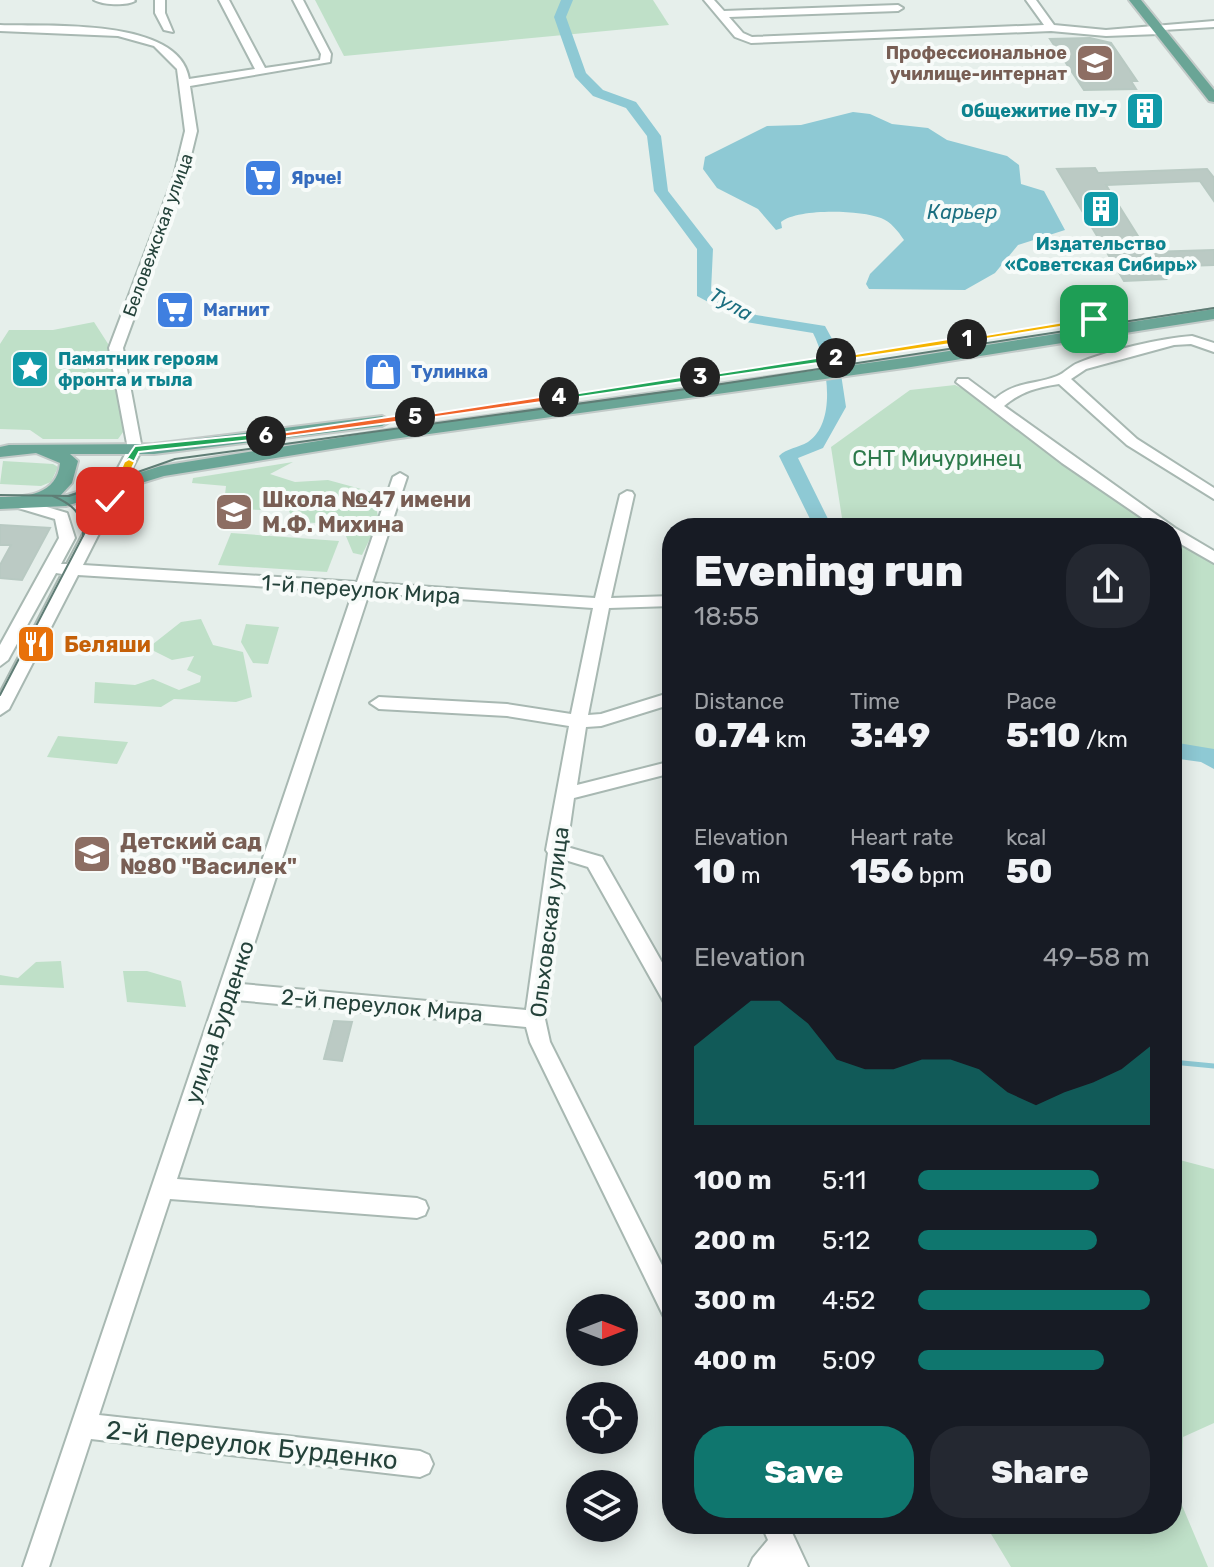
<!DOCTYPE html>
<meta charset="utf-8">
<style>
:root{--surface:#171b24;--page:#242831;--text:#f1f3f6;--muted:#9ea1a6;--accent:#0f766e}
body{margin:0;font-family:Rubik,sans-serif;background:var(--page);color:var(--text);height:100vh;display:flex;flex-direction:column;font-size:30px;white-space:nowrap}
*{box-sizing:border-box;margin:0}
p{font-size:26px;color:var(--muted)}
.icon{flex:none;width:44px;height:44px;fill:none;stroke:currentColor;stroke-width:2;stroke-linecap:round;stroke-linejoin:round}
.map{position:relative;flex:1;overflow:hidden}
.side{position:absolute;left:662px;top:518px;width:520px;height:1016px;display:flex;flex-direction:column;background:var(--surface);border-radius:32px;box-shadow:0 4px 20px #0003}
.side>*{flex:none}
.needle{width:52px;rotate:90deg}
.tools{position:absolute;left:566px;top:1294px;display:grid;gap:16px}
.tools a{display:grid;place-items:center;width:72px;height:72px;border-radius:50%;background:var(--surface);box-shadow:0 4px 20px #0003;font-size:40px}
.pin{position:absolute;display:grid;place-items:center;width:68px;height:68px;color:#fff;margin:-34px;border-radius:16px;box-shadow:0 4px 12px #0006}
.km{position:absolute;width:40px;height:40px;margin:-20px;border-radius:50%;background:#222;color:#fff;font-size:22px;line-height:40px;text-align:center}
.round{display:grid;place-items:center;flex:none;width:84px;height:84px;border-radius:32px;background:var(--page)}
.summary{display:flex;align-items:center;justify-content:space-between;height:136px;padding:0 32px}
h1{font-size:44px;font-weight:800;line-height:60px}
.stats{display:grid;grid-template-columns:repeat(3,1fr);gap:12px;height:136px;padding:8px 32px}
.stats div{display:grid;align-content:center}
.stats b{font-size:34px;font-weight:800}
.stats small{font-size:22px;font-weight:400}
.stats p{font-size:22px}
.chart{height:224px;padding:16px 32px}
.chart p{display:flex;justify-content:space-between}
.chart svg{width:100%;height:144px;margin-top:8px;fill:var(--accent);opacity:.7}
.button{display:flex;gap:16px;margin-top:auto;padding:16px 32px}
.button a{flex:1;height:92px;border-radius:32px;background:var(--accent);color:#fff;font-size:32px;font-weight:800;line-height:92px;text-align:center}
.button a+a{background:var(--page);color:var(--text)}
ul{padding:0 32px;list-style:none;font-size:26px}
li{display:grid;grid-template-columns:128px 96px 1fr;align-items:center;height:60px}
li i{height:20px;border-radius:10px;background:var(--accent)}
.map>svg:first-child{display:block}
.green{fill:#bfe0c8}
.water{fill:#8ec9d4}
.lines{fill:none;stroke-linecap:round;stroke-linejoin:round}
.stream{stroke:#8ec9d4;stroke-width:5}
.river{fill:#8ec9d4;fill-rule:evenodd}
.building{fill:#bbcac4;stroke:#b8c9c2;stroke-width:2}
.minor-casing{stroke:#a8b8b2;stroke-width:4}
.major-casing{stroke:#c2cac8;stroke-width:4}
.minor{fill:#fff;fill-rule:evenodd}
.major{fill:#6aa596;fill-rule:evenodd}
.tram{stroke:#5f7d75;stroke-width:2}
.split-1{fill:#f5b400;stroke:#fff;stroke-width:2}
.split-2{fill:#f5b400;stroke:#fff;stroke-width:2}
.split-3{fill:#22a559;stroke:#fff;stroke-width:2}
.split-4{fill:#22a559;stroke:#fff;stroke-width:2}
.split-5{fill:#f0652b;stroke:#fff;stroke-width:2}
.split-6{fill:#f0652b;stroke:#fff;stroke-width:2}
.split-7{fill:#22a559;stroke:#fff;stroke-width:2}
.split-8{fill:#f5b400;stroke:#fff;stroke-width:2}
.labels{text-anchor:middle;stroke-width:8;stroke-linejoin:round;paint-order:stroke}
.far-education-label{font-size:18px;font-weight:bold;fill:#785e54;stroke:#f7fbf9;text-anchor:end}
.far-culture-label{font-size:18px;font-weight:bold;fill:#0d838f;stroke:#f7fbf9;text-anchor:end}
.far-shop-label{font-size:18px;font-weight:bold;fill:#366cbe;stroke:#f7fbf9;text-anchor:start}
.far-street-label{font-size:18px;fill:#24423a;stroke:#f7fbf9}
.far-water-label{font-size:20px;font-style:italic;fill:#1c6f80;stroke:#f7fbf9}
.park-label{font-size:22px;fill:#2d7a4b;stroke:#f7fbf9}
.education-label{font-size:22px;font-weight:bold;fill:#785e54;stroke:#f7fbf9;text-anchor:start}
.street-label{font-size:22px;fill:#24423a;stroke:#f7fbf9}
.food-label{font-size:22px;font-weight:bold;fill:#c56008;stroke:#f7fbf9;text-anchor:start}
.near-street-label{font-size:26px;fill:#24423a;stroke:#f7fbf9}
</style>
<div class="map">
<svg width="1214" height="1567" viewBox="0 0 1214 1567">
<rect width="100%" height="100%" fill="#e6efeb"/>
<g class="green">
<polygon points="315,0 653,0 669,25 344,56"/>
<polygon points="94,322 112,350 126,428 118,439 43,439 30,430 0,429 0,344 9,330 53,330"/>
<polygon points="955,385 998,406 1167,528 835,528 842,518 831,447 910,390"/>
<polygon points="3,461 53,464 58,467 51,482 41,486 0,484"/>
<polygon points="293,462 270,474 295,482 328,480 372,492 379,520 362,555 353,553 341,524 294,522 289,511 236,509 228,514 223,512 226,486 192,483 193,478"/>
<polygon points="1172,532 1214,559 1214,768 1194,754 1172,748"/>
<polygon points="231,533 339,541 327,572 218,565"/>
<polygon points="201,619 213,645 243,652 252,697 236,702 174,699 161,707 94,703 95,682 135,685 153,679 179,690 200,682 201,676 187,670 194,656 172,660 148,648 181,622"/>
<polygon points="246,624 279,627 268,664 253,663 241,642"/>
<polygon points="58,736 128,742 117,764 47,757"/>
<polygon points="61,961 64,988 0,985 0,975 18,978 36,962"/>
<polygon points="123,971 147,971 181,981 186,1007 127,1002"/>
<polygon points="1172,1158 1214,1169 1214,1423 1183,1437 1181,1503 1208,1567 1011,1567 985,1524 1172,1524"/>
</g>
<path class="water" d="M853 112 870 114 892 124 928 128 947 140 1007 156 1019 165 1021 184 1044 191 1065 230 1018 245 995 273 965 290 869 289 866 284 870 274 904 240C898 231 891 222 881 218 860 210 798 208 781 222L782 228 776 230 758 209 717 188 703 169 705 157 767 126 801 125Z"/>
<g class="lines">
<polyline class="stream" points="1172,1062 1214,1066"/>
<g class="river">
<path d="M561 0H573L566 17 586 73 603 90 636 102 661 136 668 191 713 249 711 291 756 315 825 326 837 348 846 407 823 448 798 458 830 523 827 528H809L812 523 779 456C787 448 798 448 808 442 838 422 827 360 813 333L746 322 697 296V249L654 191 647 136 626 108 593 96 575 77 554 17Z"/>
<polygon points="1172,742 1214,749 1214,769 1201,762 1172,758"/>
</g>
</g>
<g class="building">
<polygon points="1090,38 1111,43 1137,81 1131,81 1136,89 1084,90 1050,39"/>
<polygon points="1095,168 1098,173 1207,169 1214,178 1214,201 1200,181 1106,185 1148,252 1214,250 1214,265 1158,267 1166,279 1124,281 1057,169"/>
<polygon points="0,525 50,528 22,580 0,578 0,565 11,545 0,545"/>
<polygon points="334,1021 352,1022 342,1061 324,1059"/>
</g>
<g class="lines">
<defs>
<g id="minor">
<path d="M94 0H134L135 1C126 6 103 5 94 0Z"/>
<polygon points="155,0 165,0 165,13 173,32 164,30 155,13"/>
<path d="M219 0H229L265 68 320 60 321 54 293 0H303L331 54 330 62 190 86 197 131 186 176 123 348 142 449 83 565 357 582 393 477 400 473 407 477 372 583 595 598 620 495 627 491 632 492 634 495 611 598 672 596V606L609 608 588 715 601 714 672 692V704L601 726 586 727 577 785 672 761V773L574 798 567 847 602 857 672 980V1006L665 1004 588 867 565 860 545 1019 550 1042 672 1285V1320L664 1317 530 1042 526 1027 236 1000 177 1179 417 1198 425 1201 428 1208 425 1215 417 1218 170 1199 99 1415 420 1451 429 1455 433 1464 429 1473 420 1477 91 1439 49 1567H23L353 592 78 575 9 709 0 715V693L62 574 56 573 8 660 0 666V645L59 538 55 519 15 507 12 504 20 499 67 513 75 538 61 564H67L128 449 109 348 174 176 185 131 177 69 154 46 118 36 0 31V25C48 27 180 17 189 79L255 69ZM369 593 593 608 571 714 507 704 379 697 370 703 379 709 507 716 569 726 546 850 548 853 526 1010 241 984Z"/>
<polygon points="704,0 714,0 724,11 898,5 903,8 898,11 729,17 743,33 752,37 1044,25 1026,0 1036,0 1054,25 1106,30 1214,21 1214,27 1163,30 1159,34 1106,36 1051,31 751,43 735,37"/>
<path d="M1192 336 1214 343V352L1191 344 1174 345 1086 369 1071 379 1137 439 1214 488V499L1127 445 1059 384C1038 387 1020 392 1004 406L1175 528 1214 551V563L1172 539V528H1157L1062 463 956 382 958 379H968L995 399C1016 381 1034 385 1057 376 1065 373 1070 366 1078 363 1107 351 1161 338 1192 336Z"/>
<polygon points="761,1524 788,1524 808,1567 749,1567 753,1558 768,1540"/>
</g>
<g id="major">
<polygon points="1129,0 1141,0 1214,90 1214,102 1209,101"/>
<path d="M1214 309V319L911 367 393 439 164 476 66 506 0 509V497C27 497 57 495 60 463L36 453 0 457V447L9 445 154 444 382 416 391 421 382 426 154 454H70L78 461 72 483 60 496H64L161 466 393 429 911 357Z"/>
</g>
</defs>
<use href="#minor" class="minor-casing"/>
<use href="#major" class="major-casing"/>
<use href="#minor" class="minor"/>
<use href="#major" class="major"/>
<g class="tram">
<polyline points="0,495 69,496 175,459 715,385 1214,308"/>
<path d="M53 496C72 504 84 514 83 536"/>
<polyline points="0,695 108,488 117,479"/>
</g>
</g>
<polygon class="split-1" points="1094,317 1097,321 967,342 962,339"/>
<polygon class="split-2" points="967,336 971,341 836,361 831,358"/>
<polygon class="split-3" points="836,355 839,360 700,380 695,377"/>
<polygon class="split-4" points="700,374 703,379 559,400 554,397"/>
<polygon class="split-5" points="559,394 563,399 415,420 410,417"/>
<polygon class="split-6" points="415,413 418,419 266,439 260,436"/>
<polygon class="split-7" points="266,433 269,438 139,452 133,464 124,462 135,446"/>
<polygon class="split-8" points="129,459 135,462 116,501 106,504 124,462"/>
<defs>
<symbol id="university-square" viewBox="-11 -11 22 22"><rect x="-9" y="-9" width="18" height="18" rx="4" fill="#8d6e63" stroke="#f7fbf9"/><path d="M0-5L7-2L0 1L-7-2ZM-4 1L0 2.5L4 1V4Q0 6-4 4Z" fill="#fff"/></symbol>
<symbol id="building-square" viewBox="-11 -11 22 22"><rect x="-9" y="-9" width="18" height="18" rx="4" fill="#0f9aa8" stroke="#f7fbf9"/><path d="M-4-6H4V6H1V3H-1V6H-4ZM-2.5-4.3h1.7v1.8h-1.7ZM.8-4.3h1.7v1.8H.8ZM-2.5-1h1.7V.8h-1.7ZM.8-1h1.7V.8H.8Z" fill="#fff"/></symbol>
<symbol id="supermarket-square" viewBox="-11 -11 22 22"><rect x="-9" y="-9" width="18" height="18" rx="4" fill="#3f7fe0" stroke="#f7fbf9"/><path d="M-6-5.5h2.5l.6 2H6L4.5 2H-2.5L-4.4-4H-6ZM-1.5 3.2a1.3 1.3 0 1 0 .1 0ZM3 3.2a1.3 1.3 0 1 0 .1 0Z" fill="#fff"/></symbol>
<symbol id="sight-square" viewBox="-11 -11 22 22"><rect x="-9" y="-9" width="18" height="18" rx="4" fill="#0f9aa8" stroke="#f7fbf9"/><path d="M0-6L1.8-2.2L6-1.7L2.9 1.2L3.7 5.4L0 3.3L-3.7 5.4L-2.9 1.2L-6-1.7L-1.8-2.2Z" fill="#fff"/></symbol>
<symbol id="shop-square" viewBox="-11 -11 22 22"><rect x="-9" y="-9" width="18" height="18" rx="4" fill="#3f7fe0" stroke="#f7fbf9"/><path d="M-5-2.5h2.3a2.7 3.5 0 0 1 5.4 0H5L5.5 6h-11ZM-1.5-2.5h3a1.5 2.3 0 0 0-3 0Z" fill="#fff"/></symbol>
<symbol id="school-square" viewBox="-11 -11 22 22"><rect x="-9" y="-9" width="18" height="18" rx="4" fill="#8d6e63" stroke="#f7fbf9"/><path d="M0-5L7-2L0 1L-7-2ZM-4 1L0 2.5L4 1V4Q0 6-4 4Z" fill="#fff"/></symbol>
<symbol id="restaurant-square" viewBox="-11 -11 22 22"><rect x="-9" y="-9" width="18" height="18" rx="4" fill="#e8710a" stroke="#f7fbf9"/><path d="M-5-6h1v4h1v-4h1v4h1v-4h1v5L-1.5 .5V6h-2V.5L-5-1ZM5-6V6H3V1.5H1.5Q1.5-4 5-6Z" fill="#fff"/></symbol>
</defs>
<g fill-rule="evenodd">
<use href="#university-square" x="1073" y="41" width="44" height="44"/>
<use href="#building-square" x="1123" y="89" width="44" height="44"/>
<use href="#supermarket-square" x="241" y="156" width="44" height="44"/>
<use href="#building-square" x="1079" y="187" width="44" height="44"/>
<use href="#supermarket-square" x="153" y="288" width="44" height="44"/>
<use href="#sight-square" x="8" y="347" width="44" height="44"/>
<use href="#shop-square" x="361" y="350" width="44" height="44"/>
<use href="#school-square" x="212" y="490" width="44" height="44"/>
<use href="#restaurant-square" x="14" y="622" width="44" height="44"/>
<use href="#school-square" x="70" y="832" width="44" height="44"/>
</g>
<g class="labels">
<g class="far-education-label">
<text x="1067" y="59">Профессиональное<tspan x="1067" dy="21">училище-интернат</tspan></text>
</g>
<g class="far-culture-label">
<text x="1117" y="117">Общежитие ПУ-7</text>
<text x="1101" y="250" text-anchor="middle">Издательство<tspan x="1101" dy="21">«Советская Сибирь»</tspan></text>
<text x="58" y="365" text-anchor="start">Памятник героям<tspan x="58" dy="21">фронта и тыла</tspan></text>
</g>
<g class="far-shop-label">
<text x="291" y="184">Ярче!</text>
<text x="203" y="316">Магнит</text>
<text x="411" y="378">Тулинка</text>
</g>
<g class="far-street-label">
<text transform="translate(158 235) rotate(-70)" y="6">Беловежская улица</text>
</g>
<g class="far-water-label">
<text x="962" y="219">Карьер</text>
<text transform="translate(731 304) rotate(30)" y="7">Тула</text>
</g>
<g class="park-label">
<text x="937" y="466">СНТ Мичуринец</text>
</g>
<g class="education-label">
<text x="262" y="507">Школа №47 имени<tspan x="262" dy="25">М.Ф. Михина</tspan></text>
<text x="120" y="849">Детский сад<tspan x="120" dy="25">№80 "Василек"</tspan></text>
</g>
<g class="street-label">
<text transform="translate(361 589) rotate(4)" y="8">1-й переулок Мира</text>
<text transform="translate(549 922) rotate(-83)" y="8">Ольховская улица</text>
<text transform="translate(382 1005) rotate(5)" y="8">2-й переулок Мира</text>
<text transform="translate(219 1022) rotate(-71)" y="8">улица Бурденко</text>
</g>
<g class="food-label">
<text x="64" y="652">Беляши</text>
</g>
<g class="near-street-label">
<text transform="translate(252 1445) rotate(6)" y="9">2-й переулок Бурденко</text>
</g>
</g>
</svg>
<div class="tools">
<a><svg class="needle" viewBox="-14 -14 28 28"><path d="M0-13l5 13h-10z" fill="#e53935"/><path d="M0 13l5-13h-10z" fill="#9ea1a6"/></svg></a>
<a><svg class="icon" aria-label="locate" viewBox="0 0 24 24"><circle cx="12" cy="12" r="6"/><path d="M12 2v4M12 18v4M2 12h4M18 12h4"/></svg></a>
<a><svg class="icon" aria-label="layers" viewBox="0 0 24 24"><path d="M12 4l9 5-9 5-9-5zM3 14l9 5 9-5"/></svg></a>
</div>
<div class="pin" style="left:1094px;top:319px;background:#1e9e55"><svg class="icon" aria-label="arrive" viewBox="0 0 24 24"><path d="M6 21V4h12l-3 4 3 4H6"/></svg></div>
<div class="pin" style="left:110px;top:501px;background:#d93025"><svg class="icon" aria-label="check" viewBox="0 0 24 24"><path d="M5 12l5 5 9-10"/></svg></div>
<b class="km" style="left:967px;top:339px">1</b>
<b class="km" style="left:836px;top:358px">2</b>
<b class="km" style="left:700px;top:377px">3</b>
<b class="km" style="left:559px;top:397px">4</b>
<b class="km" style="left:415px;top:417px">5</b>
<b class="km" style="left:266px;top:436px">6</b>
<section class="side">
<div class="summary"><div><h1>Evening run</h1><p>18:55</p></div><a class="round"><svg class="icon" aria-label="share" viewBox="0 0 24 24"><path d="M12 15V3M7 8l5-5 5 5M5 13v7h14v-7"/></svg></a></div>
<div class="stats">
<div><p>Distance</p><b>0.74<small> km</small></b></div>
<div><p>Time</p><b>3:49</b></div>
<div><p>Pace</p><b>5:10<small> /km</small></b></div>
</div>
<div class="stats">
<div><p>Elevation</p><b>10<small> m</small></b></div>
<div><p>Heart rate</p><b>156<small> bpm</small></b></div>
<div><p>kcal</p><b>50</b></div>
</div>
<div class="chart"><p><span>Elevation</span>49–58 m</p>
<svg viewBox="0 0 160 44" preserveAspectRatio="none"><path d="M0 44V20L10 13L20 6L30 6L40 13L50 24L60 27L70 27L80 24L90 24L100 27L110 34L120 38L130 34L140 31L150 27L160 20V44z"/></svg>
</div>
<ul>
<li><b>100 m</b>5:11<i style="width:78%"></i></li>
<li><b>200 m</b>5:12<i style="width:77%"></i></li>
<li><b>300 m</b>4:52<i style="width:100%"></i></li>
<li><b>400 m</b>5:09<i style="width:80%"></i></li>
</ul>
<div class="button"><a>Save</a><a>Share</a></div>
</section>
</div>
